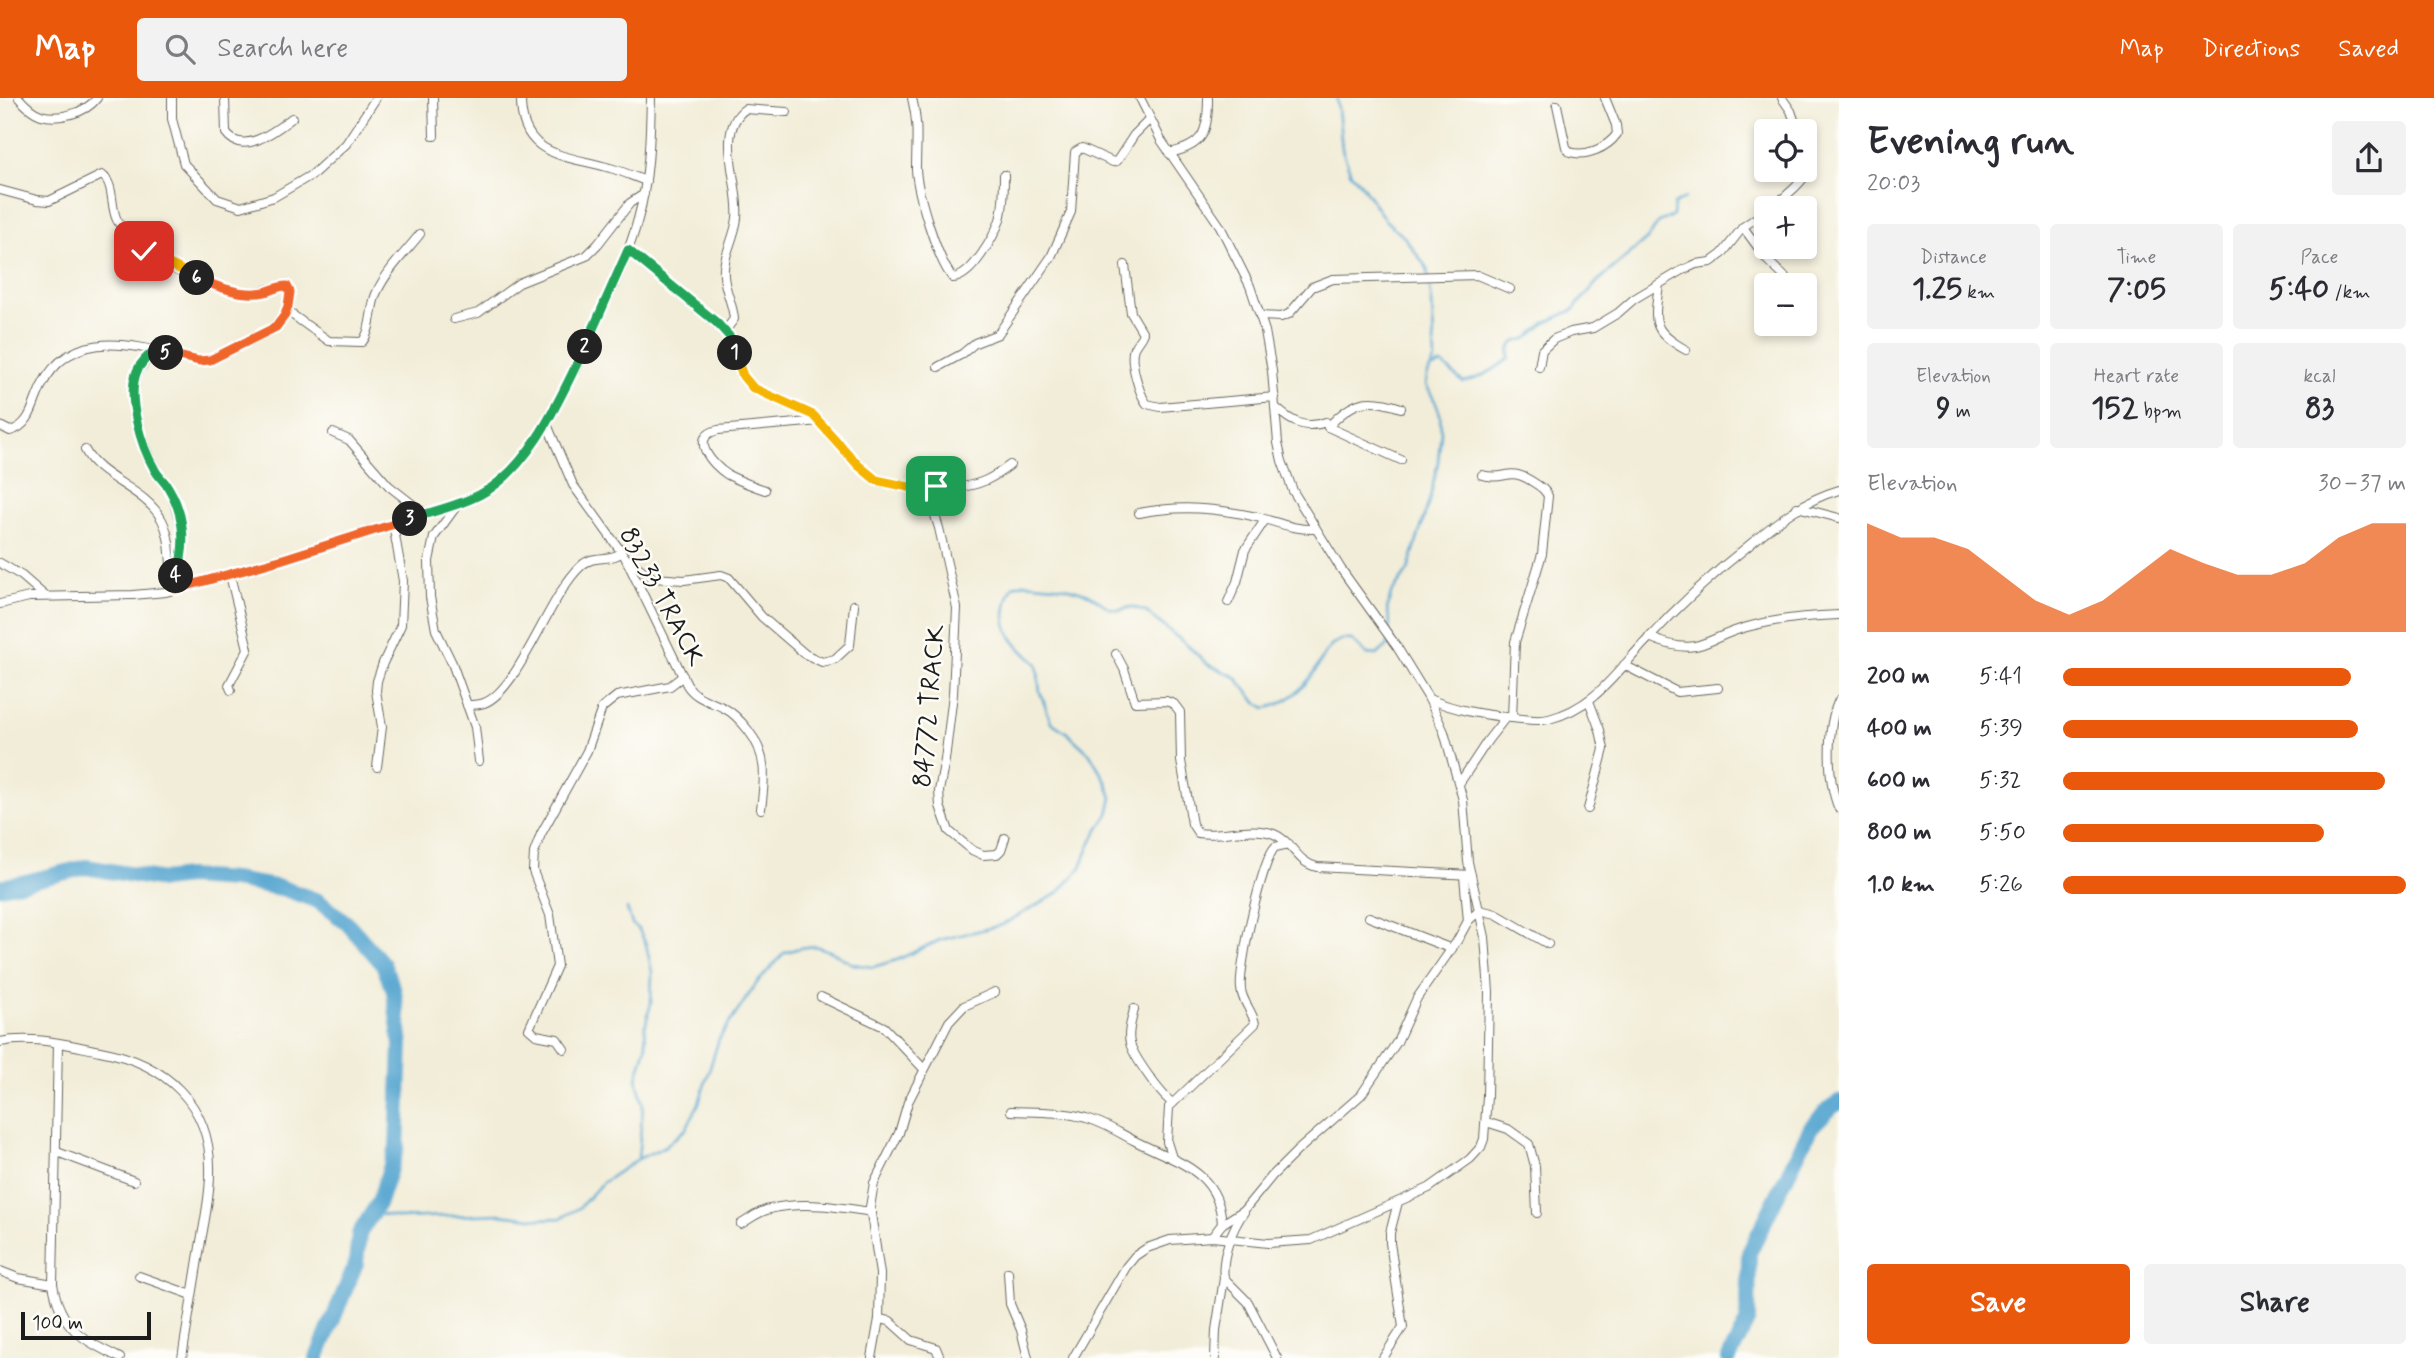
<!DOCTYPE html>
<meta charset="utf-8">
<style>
:root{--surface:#fff;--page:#f2f2f3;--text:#2b2b33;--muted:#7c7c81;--accent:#ea580c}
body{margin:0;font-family:Mynerve,sans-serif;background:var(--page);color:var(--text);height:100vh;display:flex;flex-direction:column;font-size:26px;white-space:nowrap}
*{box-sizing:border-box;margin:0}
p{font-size:23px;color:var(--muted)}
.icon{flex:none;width:38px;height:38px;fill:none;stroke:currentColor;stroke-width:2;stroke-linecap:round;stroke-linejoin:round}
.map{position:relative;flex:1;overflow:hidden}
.panel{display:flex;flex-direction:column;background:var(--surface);width:595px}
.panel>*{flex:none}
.controls{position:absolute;left:1754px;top:21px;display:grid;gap:14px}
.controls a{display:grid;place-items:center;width:63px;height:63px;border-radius:7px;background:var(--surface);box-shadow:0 4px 10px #0003;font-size:35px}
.scale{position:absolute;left:21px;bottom:18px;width:130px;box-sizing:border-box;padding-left:7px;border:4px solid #1c1c1c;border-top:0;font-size:19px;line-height:24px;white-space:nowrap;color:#1c1c1c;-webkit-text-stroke:5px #fdfcf7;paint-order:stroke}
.pin{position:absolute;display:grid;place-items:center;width:60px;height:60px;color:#fff;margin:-30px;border-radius:14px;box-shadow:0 4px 10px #0006}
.km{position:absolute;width:35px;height:35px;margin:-18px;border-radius:50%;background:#222;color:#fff;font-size:19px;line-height:35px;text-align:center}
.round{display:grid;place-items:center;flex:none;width:74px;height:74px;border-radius:7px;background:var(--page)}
.overview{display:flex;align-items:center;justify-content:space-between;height:119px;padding:0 28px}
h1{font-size:38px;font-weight:700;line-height:52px}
.stats{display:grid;grid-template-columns:repeat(3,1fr);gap:10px;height:119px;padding:7px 28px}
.stats div{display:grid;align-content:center;border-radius:7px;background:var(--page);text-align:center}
.stats b{font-size:30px;font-weight:700}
.stats small{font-size:19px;font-weight:400}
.stats p{font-size:19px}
.chart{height:196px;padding:14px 28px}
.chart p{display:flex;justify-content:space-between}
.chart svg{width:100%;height:126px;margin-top:7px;fill:var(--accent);opacity:.7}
.cta{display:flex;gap:14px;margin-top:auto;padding:14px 28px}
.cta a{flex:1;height:80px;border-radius:7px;background:var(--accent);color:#fff;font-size:28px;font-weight:700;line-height:80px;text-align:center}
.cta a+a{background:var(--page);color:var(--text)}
ul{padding:0 28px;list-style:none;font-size:23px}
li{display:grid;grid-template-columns:112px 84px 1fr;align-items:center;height:52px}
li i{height:18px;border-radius:9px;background:var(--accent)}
header{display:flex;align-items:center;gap:42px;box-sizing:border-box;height:98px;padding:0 35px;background:var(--accent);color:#fff}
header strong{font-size:33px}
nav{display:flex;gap:38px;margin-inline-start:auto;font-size:24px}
.search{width:490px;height:63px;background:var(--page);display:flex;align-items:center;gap:18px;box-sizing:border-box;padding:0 24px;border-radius:7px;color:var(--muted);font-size:26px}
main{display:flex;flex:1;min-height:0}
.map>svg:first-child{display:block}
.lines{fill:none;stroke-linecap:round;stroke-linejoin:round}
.stream{stroke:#56a6d0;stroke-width:2.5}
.river{stroke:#56a6d0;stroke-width:16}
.street-casing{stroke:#67655e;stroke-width:10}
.street{stroke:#fff;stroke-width:8}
.split-1-casing{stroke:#fff;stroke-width:14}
.split-2-casing{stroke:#fff;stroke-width:14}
.split-3-casing{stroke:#fff;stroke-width:14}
.split-4-casing{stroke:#fff;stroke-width:14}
.split-5-casing{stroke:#fff;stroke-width:14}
.split-6-casing{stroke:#fff;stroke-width:14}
.split-7-casing{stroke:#fff;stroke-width:14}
.split-1{stroke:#f5b400;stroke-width:9}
.split-2{stroke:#22a559;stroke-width:9}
.split-3{stroke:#22a559;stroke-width:9}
.split-4{stroke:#f0652b;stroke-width:9}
.split-5{stroke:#22a559;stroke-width:9}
.split-6{stroke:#f0652b;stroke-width:9}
.split-7{stroke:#f5b400;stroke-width:9}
.labels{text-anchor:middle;stroke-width:5;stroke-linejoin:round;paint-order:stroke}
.street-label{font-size:26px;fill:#1c1c1c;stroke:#fdfcf7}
</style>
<header>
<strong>Map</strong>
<div class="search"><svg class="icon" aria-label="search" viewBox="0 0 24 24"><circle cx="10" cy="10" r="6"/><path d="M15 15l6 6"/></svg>Search here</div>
<nav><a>Map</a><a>Directions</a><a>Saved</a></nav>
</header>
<main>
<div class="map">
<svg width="1839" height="1260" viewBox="0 0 1839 1260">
<rect width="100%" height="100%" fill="#fdfcf7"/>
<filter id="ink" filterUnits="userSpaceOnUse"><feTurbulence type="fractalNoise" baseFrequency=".0143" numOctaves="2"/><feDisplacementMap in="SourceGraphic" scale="14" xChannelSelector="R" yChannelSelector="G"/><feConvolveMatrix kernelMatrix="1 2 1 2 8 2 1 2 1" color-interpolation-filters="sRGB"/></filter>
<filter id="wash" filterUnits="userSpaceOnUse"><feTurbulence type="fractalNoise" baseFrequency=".00686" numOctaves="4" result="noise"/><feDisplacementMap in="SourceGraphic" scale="28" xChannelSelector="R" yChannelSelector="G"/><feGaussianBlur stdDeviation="1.57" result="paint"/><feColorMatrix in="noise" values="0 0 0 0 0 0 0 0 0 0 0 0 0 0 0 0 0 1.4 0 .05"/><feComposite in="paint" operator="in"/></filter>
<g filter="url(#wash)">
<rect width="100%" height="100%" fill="#f2edd8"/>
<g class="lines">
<g class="stream">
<polyline points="1337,0 1342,51 1351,76 1361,86 1385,122 1404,139 1427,170 1432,205 1435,261 1427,278 1426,287 1436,305 1440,316 1441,335 1438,364 1430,400 1408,472 1391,496 1387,512 1390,523 1389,534"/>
<path d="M1433 270 1442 266 1463 284C1480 281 1495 271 1509 261L1510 250 1515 244 1528 240 1545 225 1573 212 1597 184 1647 141 1659 124 1673 118 1674 106 1685 100"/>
<polyline points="627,811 632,826 639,832 646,846 652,874 651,905 645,929 646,949 637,980 643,1007 638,1060"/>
<path d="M373 1115 400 1120 500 1116 540 1121 561 1120 579 1110 602 1085 638 1061 664 1049 686 1031 699 1005 719 941 756 886 784 855 799 850 815 848 832 854 853 866 873 869 897 862 940 842 1002 827 1058 795 1080 771 1092 742 1108 716 1112 700 1107 685 1090 656 1066 634 1051 624 1040 594 1037 566C1009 542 995 525 1013 488L1024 485 1066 489 1089 496 1109 510 1119 512 1132 509 1145 513 1188 548 1207 566 1236 579 1255 603 1265 610C1287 607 1305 589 1316 571 1322 561 1328 546 1341 542 1344 541 1348 542 1352 542L1367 556 1377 557 1387 548 1388 541"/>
</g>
<g class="river">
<polyline points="0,789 26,784 86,769 163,782 187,779 233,782 282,790 318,803 348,826 383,866 394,893 401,947 397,1049 379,1104 359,1136 356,1165 317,1260"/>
<polyline points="1729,1260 1748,1222 1749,1155 1811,1029 1830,1010 1839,1004"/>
</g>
</g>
</g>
<g filter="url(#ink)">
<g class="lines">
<defs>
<g id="street">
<path d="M19 0C25 7 32 14 41 17 59 22 86 15 97 0"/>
<polyline points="172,0 172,21 184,66 217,101 241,109 274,99 313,76 346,46 376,0"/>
<path d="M225 0 226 35C243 59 276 32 292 20"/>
<polyline points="433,0 434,38"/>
<path d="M521 0C520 60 567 57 610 70 622 73 634 79 646 83"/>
<path d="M912 0C919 27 916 45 916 71 917 94 938 164 953 180 972 179 994 138 1000 122 1004 107 1004 92 1004 77"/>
<polyline points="1782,0 1791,13 1798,33"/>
<path d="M1557 7 1566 49 1570 54C1586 59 1607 50 1617 36L1616 27 1605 0"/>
<path d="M1169 55C1204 48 1208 34 1208 0"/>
<path d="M0 92 37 102 49 103 102 77C115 86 110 109 117 122 124 135 135 146 147 154 174 174 214 192 247 195 261 196 280 185 289 190 295 225 269 232 245 245 233 251 222 258 210 262L199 263C137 248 64 222 36 301 31 315 26 329 10 333L0 328"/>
<path d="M1770 110C1782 102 1811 79 1811 63 1810 58 1806 52 1804 47"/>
<polyline points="1743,129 1768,163 1793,187"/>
<polyline points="628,152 725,233 732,245 743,278 753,290 813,317 858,367 876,382 921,391 929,399 939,430 957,510 953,596 945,662 939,693 940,708 949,733 972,752 983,757 997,756 1001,752 1005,740"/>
<path d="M1125 167 1131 215 1143 235C1141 241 1137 244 1134 250 1129 262 1139 296 1147 306L1160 309 1275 299"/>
<path d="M1659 186C1654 225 1651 232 1686 252"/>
<path d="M287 213 329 243 362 244C372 233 370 210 376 196 386 173 405 155 420 136"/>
<polyline points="1260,218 1281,219 1289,216 1312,189 1333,181 1477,177 1510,191"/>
<polyline points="454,221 478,215 519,185 586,158 598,146 630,105 644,96"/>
<path d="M725 233 734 221C733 206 725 193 724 178 722 159 735 140 737 120 741 88 714 34 745 11L787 14"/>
<polyline points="155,252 137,274 133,297 139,335 155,373 171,394 183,433 182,457 173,484"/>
<polyline points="938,269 962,256 975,245 998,236 1051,159 1071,114 1075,54 1082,50 1113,64 1117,63 1134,37 1150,21"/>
<polyline points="1539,269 1542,252 1554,241 1571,234 1593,230 1618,215 1634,201 1681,173 1696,166 1711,164 1722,156 1743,129 1766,113"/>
<path d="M1275 309C1291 324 1305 332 1326 324L1328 329C1352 303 1367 298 1401 310"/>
<path d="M546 324 573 387 625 459 687 587C696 601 710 603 724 610 734 615 741 623 748 632 768 657 765 681 761 711"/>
<polyline points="1328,329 1401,362"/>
<polyline points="333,335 349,342 389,388 425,416"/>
<path d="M85 352C99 381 145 390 162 422 172 441 169 462 173 482"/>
<path d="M1482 377C1508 384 1507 366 1536 386 1542 390 1545 392 1548 398L1542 456 1515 544 1512 620"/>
<path d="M765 392C753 388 740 383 728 377 712 367 688 339 718 332L820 323"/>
<path d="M923 392C934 385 945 390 957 389 979 388 993 380 1010 367"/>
<polyline points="458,406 434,439 429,463 430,499 436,532 452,565 475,629 479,663"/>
<polyline points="1797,409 1839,420"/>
<path d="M1139 415C1181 407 1216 410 1257 419 1277 424 1294 432 1315 431"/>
<polyline points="627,461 653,480 684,482 721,477 729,480 762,519 805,556 822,564 835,561 850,547 854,507"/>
<polyline points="0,465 22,478 45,498"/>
<polyline points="230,477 248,551 229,587 231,592"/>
<polyline points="1228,504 1237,484 1245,452 1265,422"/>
<path d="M0 506 29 499 133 497 166 494 230 477 458 406C475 400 491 392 504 380 546 341 570 281 594 230 610 195 628 159 638 121 649 82 650 41 651 0"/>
<path d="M1649 539C1700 561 1702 541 1747 529 1777 521 1808 518 1839 517"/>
<path d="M1116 556 1124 571 1135 604 1166 603 1174 606 1180 614 1181 663 1192 726 1198 735C1223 739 1249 727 1274 736 1292 743 1297 765 1317 769L1471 777"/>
<polyline points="1624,567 1677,594 1718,590"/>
<path d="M1429 601C1458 613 1481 616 1512 620 1525 621 1537 624 1549 621 1596 609 1616 574 1647 542 1680 506 1715 474 1753 444 1780 421 1805 402 1839 392"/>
<path d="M1839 602C1826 629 1827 683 1839 711"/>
<path d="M467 607C473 607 478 607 484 605 519 592 549 497 581 468 593 456 609 464 621 455"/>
<polyline points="377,669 382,629 376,593 377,583 383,565 401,527 403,483 393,426"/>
<polyline points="1459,686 1488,642 1506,619"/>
<polyline points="1588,711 1604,651 1600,632 1589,603"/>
<polyline points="1464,778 1468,823"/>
<polyline points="1369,819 1452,851"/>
<polyline points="821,899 884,929 924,971"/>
<path d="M1134 911C1132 922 1127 934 1130 945 1133 958 1162 999 1173 1005"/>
<path d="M0 944C33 937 68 947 100 953 165 965 212 1006 210 1075 210 1100 204 1125 200 1149 194 1186 188 1223 182 1260"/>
<path d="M58 946 53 1186C60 1230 83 1242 120 1260"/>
<polyline points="564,951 557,941 536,937 529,931 557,868 550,817 533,773 534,755 541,736 587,653 602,610 617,598 670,588 683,578"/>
<path d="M1011 1013C1036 1014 1061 1013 1086 1020 1103 1024 1119 1035 1135 1043 1176 1064 1219 1072 1222 1126"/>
<polyline points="1486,1024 1508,1031 1529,1046 1535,1068 1537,1115"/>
<polyline points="57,1054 134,1083"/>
<path d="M1172 1060 1167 1044 1169 1009 1255 926C1253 913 1242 904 1241 891 1238 871 1262 762 1275 749L1289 746"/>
<path d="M1244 1114C1232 1130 1221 1160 1224 1180L1248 1204 1277 1260"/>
<path d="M741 1126C750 1121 759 1113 770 1111 802 1103 840 1109 871 1114"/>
<polyline points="1212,1139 1222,1126 1244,1112 1272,1078 1297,1053 1361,997 1397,944 1417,900 1457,843 1468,823 1480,812 1496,816 1548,846"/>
<polyline points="0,1173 18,1180 53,1186"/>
<polyline points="1008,1174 1010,1206 1021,1232 1028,1260"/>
<polyline points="139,1178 192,1197"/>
<polyline points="879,1221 890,1223 911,1242 936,1250 940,1260"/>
<polyline points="872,1260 879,1221 880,1176 870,1109 874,1085 899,1035 908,1004 949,924 964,908 995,894"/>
<polyline points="1073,1260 1126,1169 1135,1158 1147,1150 1170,1142 1212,1139 1268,1145 1311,1142 1429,1090 1470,1061 1481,1049 1484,1041 1487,998 1489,894 1485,839 1468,764 1463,702 1444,634 1429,601 1397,549 1341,471 1293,393 1282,363 1278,345 1272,273 1265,233 1250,188 1220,128 1161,42 1140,0"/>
<polyline points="1215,1260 1216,1232 1224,1180"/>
<polyline points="1383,1260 1403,1229 1390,1145 1390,1135 1398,1104"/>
</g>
</defs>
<use href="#street" class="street-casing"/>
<use href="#street" class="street"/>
</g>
</g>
<g class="lines" filter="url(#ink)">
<defs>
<polyline id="split-1" points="735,255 743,278 753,290 813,317 858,367 876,382 923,392 936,388"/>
<polyline id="split-2" points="585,249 628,152 717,225 729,238 735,255"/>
<path id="split-3" d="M410 421C433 413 459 408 481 396 531 370 561 298 585 249"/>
<polyline id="split-4" points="176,478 173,484 176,491 280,462 410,421"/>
<path id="split-5" d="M166 255 155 252C148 258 141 264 137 273 126 299 141 348 155 372 158 378 164 383 168 389 185 417 187 449 176 478"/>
<path id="split-6" d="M166 255 199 263 210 262 276 229 285 217 288 208 290 194 287 188C278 188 272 192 265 194 243 199 217 189 197 180"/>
<polyline id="split-7" points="144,153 197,180"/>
</defs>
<use href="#split-1" class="split-1-casing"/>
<use href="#split-2" class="split-2-casing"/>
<use href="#split-3" class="split-3-casing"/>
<use href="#split-4" class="split-4-casing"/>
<use href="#split-5" class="split-5-casing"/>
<use href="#split-6" class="split-6-casing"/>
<use href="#split-7" class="split-7-casing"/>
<use href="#split-1" class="split-1"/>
<use href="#split-2" class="split-2"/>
<use href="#split-3" class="split-3"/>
<use href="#split-4" class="split-4"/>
<use href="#split-5" class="split-5"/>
<use href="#split-6" class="split-6"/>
<use href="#split-7" class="split-7"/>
</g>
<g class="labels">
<g class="street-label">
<text transform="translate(663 498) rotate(62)" y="9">83233 TRACK</text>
<text transform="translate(928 608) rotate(-85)" y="9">84772 TRACK</text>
</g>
</g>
</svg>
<div class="controls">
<a><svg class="icon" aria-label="locate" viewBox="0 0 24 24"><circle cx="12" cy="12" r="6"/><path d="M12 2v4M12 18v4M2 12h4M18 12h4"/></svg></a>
<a>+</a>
<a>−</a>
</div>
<div class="scale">100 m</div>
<div class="pin" style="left:936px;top:388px;background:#1e9e55"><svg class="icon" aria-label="arrive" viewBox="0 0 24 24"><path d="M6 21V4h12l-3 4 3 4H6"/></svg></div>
<div class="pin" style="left:144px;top:153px;background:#d93025"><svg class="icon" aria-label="check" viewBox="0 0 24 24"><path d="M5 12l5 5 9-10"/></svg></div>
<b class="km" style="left:735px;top:255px">1</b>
<b class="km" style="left:585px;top:249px">2</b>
<b class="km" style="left:410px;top:421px">3</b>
<b class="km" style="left:176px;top:478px">4</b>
<b class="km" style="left:166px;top:255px">5</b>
<b class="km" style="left:197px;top:180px">6</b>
</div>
<section class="panel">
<div class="overview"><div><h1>Evening run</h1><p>20:03</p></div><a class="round"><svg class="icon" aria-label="share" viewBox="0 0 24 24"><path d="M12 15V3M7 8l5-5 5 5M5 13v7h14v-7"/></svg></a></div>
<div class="stats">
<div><p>Distance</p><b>1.25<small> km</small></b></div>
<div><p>Time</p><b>7:05</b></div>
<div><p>Pace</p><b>5:40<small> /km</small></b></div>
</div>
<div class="stats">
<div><p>Elevation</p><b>9<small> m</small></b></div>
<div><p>Heart rate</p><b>152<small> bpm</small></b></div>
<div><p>kcal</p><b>83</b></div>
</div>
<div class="chart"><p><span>Elevation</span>30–37 m</p>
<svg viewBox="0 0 160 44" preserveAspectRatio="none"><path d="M0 44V6L10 11L20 11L30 15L40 24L50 33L60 38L70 33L80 24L90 15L100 20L110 24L120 24L130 20L140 11L150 6L160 6V44z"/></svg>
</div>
<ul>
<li><b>200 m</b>5:41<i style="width:84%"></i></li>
<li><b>400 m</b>5:39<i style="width:86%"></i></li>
<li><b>600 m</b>5:32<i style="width:94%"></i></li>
<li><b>800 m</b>5:50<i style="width:76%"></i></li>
<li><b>1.0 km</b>5:26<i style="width:100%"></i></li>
</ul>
<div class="cta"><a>Save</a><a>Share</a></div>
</section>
</main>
